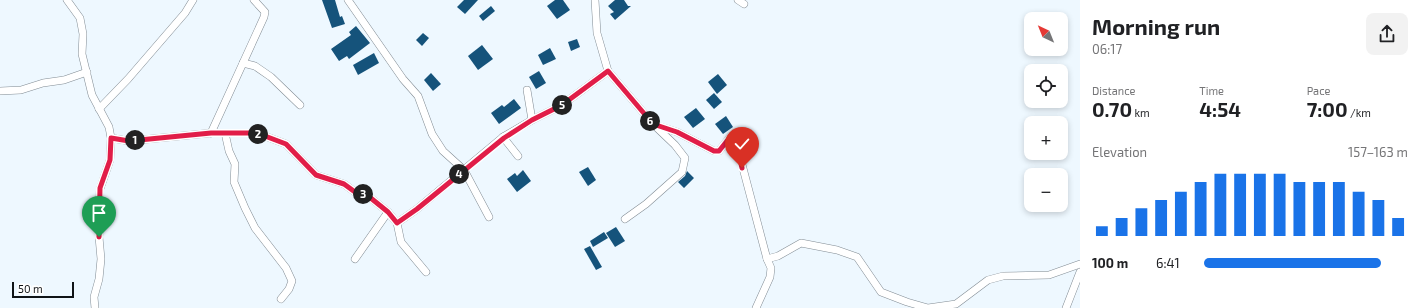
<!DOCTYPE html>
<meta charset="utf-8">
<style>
:root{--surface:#fff;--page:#f2f2f2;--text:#202124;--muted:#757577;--accent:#1a73e8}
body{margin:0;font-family:"Exo 2",sans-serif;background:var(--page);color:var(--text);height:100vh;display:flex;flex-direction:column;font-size:15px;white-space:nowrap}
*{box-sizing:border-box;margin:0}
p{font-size:13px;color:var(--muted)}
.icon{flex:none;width:22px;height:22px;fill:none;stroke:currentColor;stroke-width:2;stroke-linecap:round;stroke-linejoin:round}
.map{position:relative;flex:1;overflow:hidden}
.sheet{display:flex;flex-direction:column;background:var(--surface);width:340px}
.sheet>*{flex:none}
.needle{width:26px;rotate:317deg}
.buttons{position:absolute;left:1024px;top:12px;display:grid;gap:8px}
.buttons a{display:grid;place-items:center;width:44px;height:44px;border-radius:8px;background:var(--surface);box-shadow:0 2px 6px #0003;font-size:20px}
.scale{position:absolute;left:12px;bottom:10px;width:62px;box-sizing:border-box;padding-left:4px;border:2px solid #101417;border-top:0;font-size:11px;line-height:14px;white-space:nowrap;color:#101417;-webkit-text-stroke:3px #fff;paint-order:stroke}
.pin{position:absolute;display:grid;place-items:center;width:34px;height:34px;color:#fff;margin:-41px -17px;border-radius:50% 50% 50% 0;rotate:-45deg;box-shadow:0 0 4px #0007}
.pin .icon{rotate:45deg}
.km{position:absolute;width:20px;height:20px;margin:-10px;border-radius:50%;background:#222;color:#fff;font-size:11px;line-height:20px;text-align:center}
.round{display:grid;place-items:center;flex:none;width:42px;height:42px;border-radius:8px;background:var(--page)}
.summary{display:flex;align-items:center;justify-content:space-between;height:68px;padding:0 12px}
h1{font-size:22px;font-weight:700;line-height:30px}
.metrics{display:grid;grid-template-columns:repeat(3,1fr);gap:6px;height:68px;padding:4px 12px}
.metrics div{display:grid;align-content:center}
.metrics b{font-size:20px;font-weight:700}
.metrics small{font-size:11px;font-weight:400}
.metrics p{font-size:11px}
.chart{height:112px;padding:8px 12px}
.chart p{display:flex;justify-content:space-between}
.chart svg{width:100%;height:72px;margin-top:4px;stroke:var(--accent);stroke-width:6}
ul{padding:0 12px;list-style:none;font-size:13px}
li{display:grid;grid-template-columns:64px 48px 1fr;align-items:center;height:30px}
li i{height:10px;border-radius:5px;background:var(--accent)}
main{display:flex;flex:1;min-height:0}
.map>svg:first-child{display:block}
.building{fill:#15537b}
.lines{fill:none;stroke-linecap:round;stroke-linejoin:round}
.street-casing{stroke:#828c94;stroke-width:8}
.street{stroke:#fff;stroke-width:7}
.route-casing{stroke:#fff;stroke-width:8}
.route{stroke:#e11d48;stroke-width:5}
</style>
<main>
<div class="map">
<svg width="1080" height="308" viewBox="0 0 1080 308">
<rect width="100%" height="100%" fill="#eef8ff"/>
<g class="building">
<polygon points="322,0 335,0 340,17 342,16 345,24 332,28"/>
<polygon points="464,0 478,0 465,14 457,7"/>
<polygon points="555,0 563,0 570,10 557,19 547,6"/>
<polygon points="615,0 624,0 628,6 631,6 615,20 610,14 614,12 608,6"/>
<polygon points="491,6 495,11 483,21 479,16"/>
<polygon points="356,26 370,43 349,59 347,56 339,61 331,49 351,35 349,32"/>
<polygon points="423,33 429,38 422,46 416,40"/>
<polygon points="577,39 580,47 571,51 568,42"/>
<polygon points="482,45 493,59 478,70 468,56"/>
<polygon points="550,48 556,59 543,65 538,55"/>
<polygon points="374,53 379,63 358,75 353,65"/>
<polygon points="539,71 546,83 536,89 529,77"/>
<polygon points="431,73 441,84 433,91 424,80"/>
<polygon points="718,74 727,85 717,94 708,82"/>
<polygon points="714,93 722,102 714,109 706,100"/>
<polygon points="514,99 521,108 499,124 491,113 502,105 504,107"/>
<polygon points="696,108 705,119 693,128 684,117"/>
<polygon points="726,116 733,127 723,134 715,124"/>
<polygon points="588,167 596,180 588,186 579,172"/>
<polygon points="523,170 531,181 517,192 507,179 515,173 517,176"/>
<polygon points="687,171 694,178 684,188 678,182 685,176"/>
<polygon points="616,227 625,241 615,247 606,233"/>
<polygon points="604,232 608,238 593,247 590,241"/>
<polygon points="590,246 602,267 596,270 584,249"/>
</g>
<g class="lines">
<defs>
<g id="street">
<polyline points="67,0 80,18 83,34 82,54 92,95 109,127 111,138 110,160 100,189 99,237 101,259 99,279 94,297 95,308"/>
<polyline points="348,0 403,79 418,96 432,134 443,151 464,170 489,217"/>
<polyline points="595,0 597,33 608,71 653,124 675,145 685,158 682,172 646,204 625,219"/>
<polyline points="738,0 744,4"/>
<polyline points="243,63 255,66 271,77 300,105"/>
<polyline points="527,90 532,120"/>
<polyline points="0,91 21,90 43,83 64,80 87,72"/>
<polyline points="99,109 128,79 185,13 193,0"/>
<polyline points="655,125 677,132 714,151 719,151 731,136 735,138 767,259 771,268 770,277 756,308"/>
<polyline points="211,133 264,17 265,12 254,0"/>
<polyline points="225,133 229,151 235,164 234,182 245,208 255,228 286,268 292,281 289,289 281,299"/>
<polyline points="503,137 518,156"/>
<polyline points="111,138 129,141 211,133 257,133 286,144 316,175 344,184 355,192 367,195 388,212 397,223 401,242 426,272"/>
<polyline points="397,223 417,209 503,137 532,120 562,105 608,71"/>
<polyline points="355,259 388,212"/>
<polyline points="767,259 778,256 801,243 837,250 857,257 881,292 907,302 928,308 956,304 988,280 1003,276 1049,275 1080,264"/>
<polyline points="1066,308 1080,272"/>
</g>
</defs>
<use href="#street" class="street-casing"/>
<use href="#street" class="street"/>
</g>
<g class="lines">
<defs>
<polyline id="route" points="99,237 100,188 110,160 111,138 129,141 211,133 257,133 286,144 316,175 344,184 355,192 367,195 388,212 397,223 417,209 504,138 532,120 562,105 608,71 653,124 677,132 714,151 719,151 731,136 735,138 742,168"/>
</defs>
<use href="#route" class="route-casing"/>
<use href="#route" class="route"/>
</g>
</svg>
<div class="buttons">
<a><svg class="needle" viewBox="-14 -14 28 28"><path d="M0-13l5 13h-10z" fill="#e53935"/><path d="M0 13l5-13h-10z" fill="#757577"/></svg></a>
<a><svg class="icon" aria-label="locate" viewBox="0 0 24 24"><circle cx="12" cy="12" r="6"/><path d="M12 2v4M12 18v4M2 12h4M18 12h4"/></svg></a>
<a>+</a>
<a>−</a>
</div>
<div class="scale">50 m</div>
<div class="pin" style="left:99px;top:237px;background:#1e9e55"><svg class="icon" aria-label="arrive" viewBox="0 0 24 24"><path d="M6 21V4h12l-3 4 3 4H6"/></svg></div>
<div class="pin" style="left:742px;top:168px;background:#d93025"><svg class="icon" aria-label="check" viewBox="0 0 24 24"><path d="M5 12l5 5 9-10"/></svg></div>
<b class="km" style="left:135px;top:140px">1</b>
<b class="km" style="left:258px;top:134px">2</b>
<b class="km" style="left:363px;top:194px">3</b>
<b class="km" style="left:459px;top:174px">4</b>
<b class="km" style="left:562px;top:105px">5</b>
<b class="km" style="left:650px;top:121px">6</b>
</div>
<section class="sheet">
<div class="summary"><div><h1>Morning run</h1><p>06:17</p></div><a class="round"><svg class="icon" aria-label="share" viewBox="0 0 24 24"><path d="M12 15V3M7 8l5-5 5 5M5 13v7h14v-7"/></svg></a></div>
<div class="metrics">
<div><p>Distance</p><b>0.70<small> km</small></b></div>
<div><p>Time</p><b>4:54</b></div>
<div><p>Pace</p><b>7:00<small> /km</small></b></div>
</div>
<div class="chart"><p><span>Elevation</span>157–163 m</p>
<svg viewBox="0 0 160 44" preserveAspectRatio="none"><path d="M5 44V38M15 44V33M25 44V27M35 44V22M45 44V17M55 44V11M65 44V6M75 44V6M85 44V6M95 44V6M105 44V11M115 44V11M125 44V11M135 44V17M145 44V22M155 44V33"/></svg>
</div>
<ul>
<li><b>100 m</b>6:41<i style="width:87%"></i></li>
</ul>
</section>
</main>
